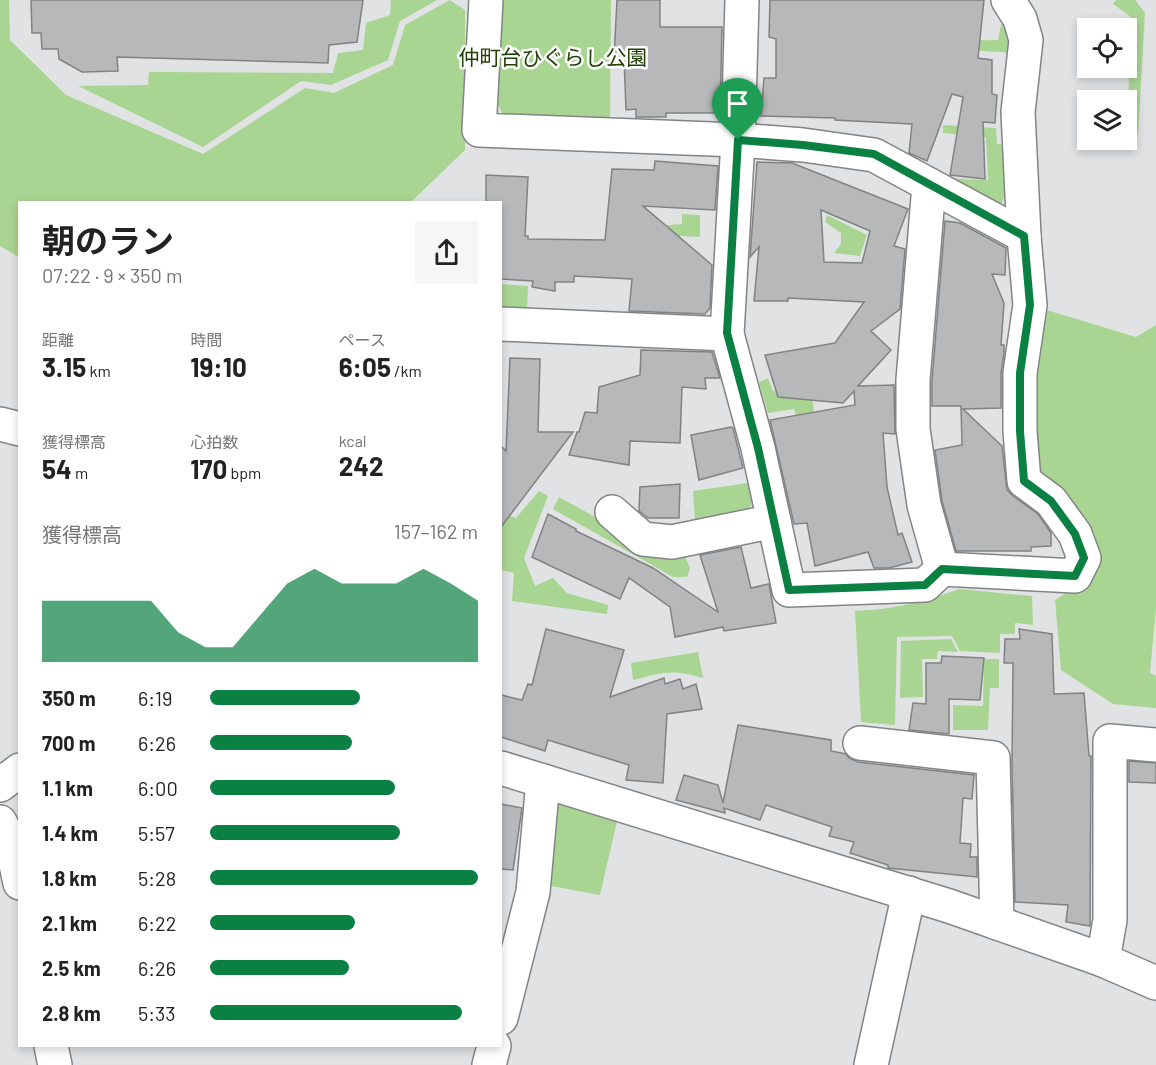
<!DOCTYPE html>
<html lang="ja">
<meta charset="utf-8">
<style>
:root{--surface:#fff;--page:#f6f6f6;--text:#222;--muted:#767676;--accent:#0b8043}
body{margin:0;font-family:Barlow,"Noto Sans JP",sans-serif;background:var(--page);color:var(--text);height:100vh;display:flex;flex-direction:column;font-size:22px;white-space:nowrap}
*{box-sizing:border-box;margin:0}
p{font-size:20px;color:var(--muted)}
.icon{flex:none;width:33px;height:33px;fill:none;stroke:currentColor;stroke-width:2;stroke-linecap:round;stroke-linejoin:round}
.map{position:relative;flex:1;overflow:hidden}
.drawer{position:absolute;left:18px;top:201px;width:484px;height:846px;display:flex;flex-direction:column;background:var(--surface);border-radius:0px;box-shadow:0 3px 9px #0003}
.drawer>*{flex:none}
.tools{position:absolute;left:1077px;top:18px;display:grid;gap:12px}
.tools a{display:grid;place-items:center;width:60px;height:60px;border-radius:0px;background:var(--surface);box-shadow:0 3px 9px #0003;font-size:30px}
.pin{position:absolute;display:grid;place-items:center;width:51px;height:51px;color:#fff;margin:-62px -26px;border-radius:50% 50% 50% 0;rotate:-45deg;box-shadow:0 0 6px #0007}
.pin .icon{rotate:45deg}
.round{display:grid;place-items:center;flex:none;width:63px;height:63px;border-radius:0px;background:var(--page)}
.headline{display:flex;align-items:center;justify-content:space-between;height:102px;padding:0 24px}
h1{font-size:33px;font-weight:700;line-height:45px}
.stats{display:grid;grid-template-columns:repeat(3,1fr);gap:9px;height:102px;padding:6px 24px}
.stats div{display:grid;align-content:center}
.stats b{font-size:26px;font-weight:700}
.stats small{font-size:16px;font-weight:400}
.stats p{font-size:16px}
.chart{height:168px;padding:12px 24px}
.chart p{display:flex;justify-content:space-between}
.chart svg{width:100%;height:108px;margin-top:6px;fill:var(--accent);opacity:.7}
ul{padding:0 24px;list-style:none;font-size:20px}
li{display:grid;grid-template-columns:96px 72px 1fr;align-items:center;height:45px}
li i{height:15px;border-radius:8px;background:var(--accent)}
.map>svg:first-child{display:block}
.green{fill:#a9d592}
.building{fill:#b7b8b9;stroke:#818283;stroke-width:1.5;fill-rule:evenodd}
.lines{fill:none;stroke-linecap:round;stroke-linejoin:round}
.minor-casing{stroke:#838485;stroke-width:36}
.minor{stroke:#fff;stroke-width:33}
.route-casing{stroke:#fff;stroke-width:12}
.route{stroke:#0b8043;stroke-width:8}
.labels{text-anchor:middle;stroke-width:5;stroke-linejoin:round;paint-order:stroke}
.park-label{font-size:21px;fill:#204106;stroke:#fff}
</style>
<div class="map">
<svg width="1156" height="1065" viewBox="0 0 1156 1065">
<rect width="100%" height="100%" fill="#e1e2e3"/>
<g class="green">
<polygon points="0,0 9,0 10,40 66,95 203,154 305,88 334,93 393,65 405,25 450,0 465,10 465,150 411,202 20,202 19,257 0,246"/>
<polygon points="391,0 437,0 400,21 388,60 331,85 301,81 203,147 78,86 148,85 149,72 333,73 338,53 363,50 366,23 390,15"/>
<polygon points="499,0 611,0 610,118 504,116 493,96"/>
<polygon points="1116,0 1135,0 1145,13 1138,135 1127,135 1131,17 1113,4"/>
<polygon points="1002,20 1015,37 1016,53 950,49 950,41 998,40"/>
<polygon points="943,125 996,128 997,144 1009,144 1011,182 999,209 940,178 988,180 986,137 943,133"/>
<polygon points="682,214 700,215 700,237 612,233 643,227 682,224"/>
<polygon points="827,215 867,235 860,256 834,253 841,244 841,233 825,222"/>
<polygon points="501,284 528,286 527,309 501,307"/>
<polygon points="1040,308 1136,337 1156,325 1156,608 1150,673 1156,676 1156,708 1113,704 1061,670 1055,600 1082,583 1037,474 1028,369"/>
<polygon points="768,378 773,391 811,385 814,412 796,416 794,409 768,413 759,382"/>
<polygon points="748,483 752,505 738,517 695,522 693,491"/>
<polygon points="539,491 548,496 524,558 535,586 553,578 567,593 608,605 607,614 512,601 514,573 501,570 501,512 516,518"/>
<polygon points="559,497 653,549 682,550 690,568 687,577 673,577 553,509"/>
<path d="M959 589 1032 596 1033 625 1015 623V634H1000V653L960 651 952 636 897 637 895 725 861 722 855 611C895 609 921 603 959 589Z"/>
<polygon points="951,639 958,652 938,651 937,659 922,659 923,697 900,698 901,641"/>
<path d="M698 652 703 678C671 669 664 672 633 680L631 663Z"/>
<polygon points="984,659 999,659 999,688 990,688 988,730 953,730 953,705 983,706"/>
<polygon points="551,801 617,821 600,895 551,886"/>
</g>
<g class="building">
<polygon points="31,0 363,0 357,42 329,45 328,63 117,57 118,71 82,72 59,59 58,49 42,49 41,33 32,33"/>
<polygon points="617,0 660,0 660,27 722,27 720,113 666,113 666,117 636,117 636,109 626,110 624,58 614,58"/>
<polygon points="770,0 984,0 978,58 992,60 992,94 997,95 995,123 983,122 985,179 950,175 963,97 952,94 927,161 909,153 912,124 835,120 835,118 761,116 764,78 776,78 776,39 769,37"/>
<polygon points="655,161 718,166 715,210 643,206 712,265 710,308 705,314 629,311 632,279 574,276 574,282 555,282 555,291 532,287 533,281 501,279 501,202 486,202 486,175 528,177 525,236 528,236 528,239 605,240 612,169 654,170"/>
<path d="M757 162 792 163 908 209 894 246 905 249 900 309 871 331 891 350 858 386 894 385 895 434 883 433 887 487 898 535 902 533 912 562 889 568H874L868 552 815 566 807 523 794 524 770 420 855 405 854 391 843 403 778 397 765 355 835 343 864 302 788 298V301H754L759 247 750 257ZM821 210 870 231 862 263 824 262Z"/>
<polygon points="945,221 960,223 1006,248 1005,275 992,274 1004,303 1001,345 1004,345 1004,354 1001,373 1001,408 963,409 1002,446 1007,490 1013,496 1038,514 1051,533 1051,546 1031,547 1031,551 956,551 942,501 935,450 962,445 961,406 932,406 932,381"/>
<polygon points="641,350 712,352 720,378 705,378 706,389 682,387 680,443 630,441 629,465 569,455 577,432 579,432 585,412 597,413 599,387 640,375"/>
<polygon points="510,358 540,359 538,432 573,432 501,527 501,446 506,451"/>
<polygon points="731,427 733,428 743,468 699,480 691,435"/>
<polygon points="680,484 679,518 648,518 639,511 640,487"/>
<polygon points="548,514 576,529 576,531 653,568 718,612 700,555 741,547 751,588 769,584 776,623 724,631 723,627 675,637 670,607 629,578 620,599 532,557"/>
<polygon points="546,629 624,650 610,697 664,678 665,684 680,679 683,689 696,684 702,709 667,714 663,783 626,780 629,765 548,740 545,751 501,737 501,695 522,700 528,684 532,685"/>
<polygon points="1019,629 1052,634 1054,694 1084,693 1089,756 1091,756 1090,926 1066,922 1068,905 1015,902 1012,766 1013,663 1004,663 1005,639 1020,639"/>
<polygon points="942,656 984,658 980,700 949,699 949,734 909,730 913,703 926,704 926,663 941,663"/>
<polygon points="738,725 831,740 831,751 846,754 849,758 858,762 974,775 972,799 963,798 960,843 971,844 970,857 977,857 977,877 888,868 888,865 850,853 854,842 829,836 832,827 766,805 760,820 724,808 725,813 676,800 684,775 718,785 723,803"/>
<polygon points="1129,761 1156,763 1156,783 1129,782"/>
<polygon points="501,804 522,808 513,870 501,869"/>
</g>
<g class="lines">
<defs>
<g id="minor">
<polyline points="486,0 479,130 738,140 803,145 874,155 1024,236"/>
<polyline points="742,0 738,140 727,334 758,448 789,590 925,585 942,569 1075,576 1084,558 1075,534 1051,501 1024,481 1020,431 1020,373 1030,305 1024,236 1018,112 1026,40 1020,19 1008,0"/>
<polyline points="929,185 913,380 913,429 924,505 942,569"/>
<polyline points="501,324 727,334"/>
<polyline points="0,424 20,429"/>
<polyline points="612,512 643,539 672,542 774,521"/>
<polyline points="860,743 993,758 997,923"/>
<polyline points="501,768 949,906 1103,960 1156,983"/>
<polyline points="0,785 20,770"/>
<polyline points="0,822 12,846 20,883"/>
<polyline points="1103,960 1110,920 1110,741 1156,745"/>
<polyline points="501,1018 533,892 543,781"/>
<polyline points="51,1046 55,1065"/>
<polyline points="489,1065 494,1046"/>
<polyline points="871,1065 909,893"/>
</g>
</defs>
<use href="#minor" class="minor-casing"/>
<use href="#minor" class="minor"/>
</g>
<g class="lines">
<defs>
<polygon id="route" points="738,140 803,145 874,154 1024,236 1030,305 1020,373 1020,431 1024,481 1051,501 1075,534 1084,558 1075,576 942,569 925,585 789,590 758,448 727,333"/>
</defs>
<use href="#route" class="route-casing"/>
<use href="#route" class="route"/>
</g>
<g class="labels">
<g class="park-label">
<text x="553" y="65">仲町台ひぐらし公園</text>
</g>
</g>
</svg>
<div class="tools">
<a><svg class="icon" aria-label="locate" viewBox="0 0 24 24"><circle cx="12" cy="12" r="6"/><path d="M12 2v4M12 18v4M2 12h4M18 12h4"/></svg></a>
<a><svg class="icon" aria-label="layers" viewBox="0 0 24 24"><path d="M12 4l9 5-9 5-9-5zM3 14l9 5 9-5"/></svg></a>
</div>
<div class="pin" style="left:738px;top:140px;background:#1e9e55"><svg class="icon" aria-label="arrive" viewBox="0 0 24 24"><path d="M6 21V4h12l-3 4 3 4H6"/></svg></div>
<section class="drawer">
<div class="headline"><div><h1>朝のラン</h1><p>07:22 · 9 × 350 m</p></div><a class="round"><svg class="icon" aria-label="share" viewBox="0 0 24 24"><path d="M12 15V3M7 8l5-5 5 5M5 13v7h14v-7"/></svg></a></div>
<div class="stats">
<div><p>距離</p><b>3.15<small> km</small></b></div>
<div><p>時間</p><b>19:10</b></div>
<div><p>ペース</p><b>6:05<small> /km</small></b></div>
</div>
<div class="stats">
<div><p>獲得標高</p><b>54<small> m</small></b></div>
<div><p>心拍数</p><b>170<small> bpm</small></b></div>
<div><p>kcal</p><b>242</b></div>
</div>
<div class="chart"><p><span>獲得標高</span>157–162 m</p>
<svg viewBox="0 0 160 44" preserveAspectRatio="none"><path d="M0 44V19L10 19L20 19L30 19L40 19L50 32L60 38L70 38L80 25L90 12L100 6L110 12L120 12L130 12L140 6L150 12L160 19V44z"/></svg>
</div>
<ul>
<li><b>350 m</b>6:19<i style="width:56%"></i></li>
<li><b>700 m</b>6:26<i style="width:53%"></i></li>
<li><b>1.1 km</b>6:00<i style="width:69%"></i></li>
<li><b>1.4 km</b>5:57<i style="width:71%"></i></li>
<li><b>1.8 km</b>5:28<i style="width:100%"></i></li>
<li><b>2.1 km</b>6:22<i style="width:54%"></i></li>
<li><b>2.5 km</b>6:26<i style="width:52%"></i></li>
<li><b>2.8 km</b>5:33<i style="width:94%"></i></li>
</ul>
</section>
</div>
